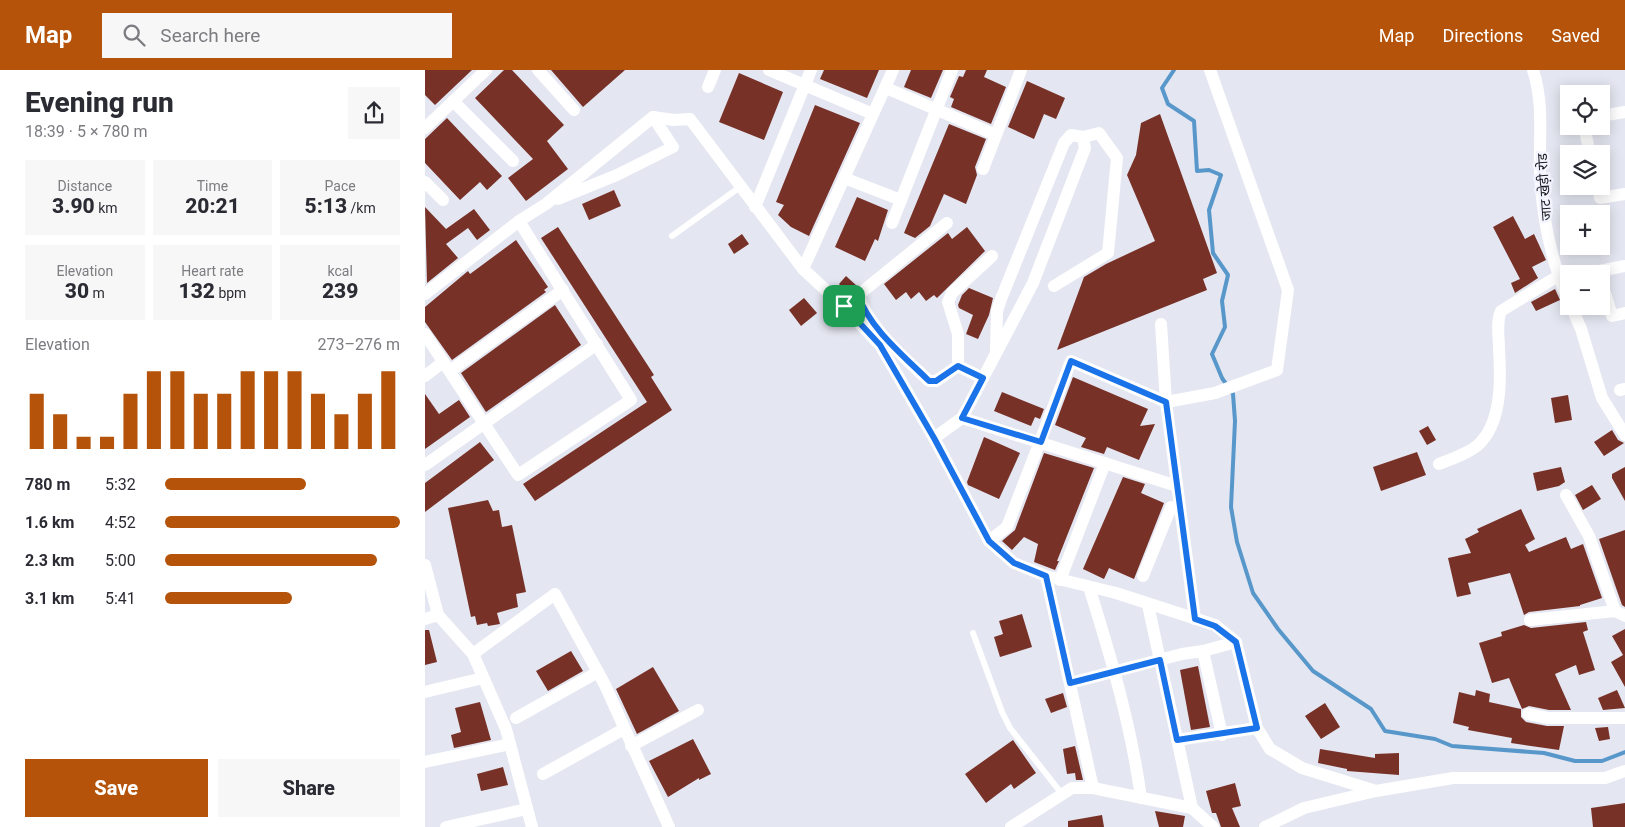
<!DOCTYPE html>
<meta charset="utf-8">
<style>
:root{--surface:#fff;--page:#f7f7f7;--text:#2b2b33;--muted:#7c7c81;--accent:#b45309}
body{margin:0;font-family:Roboto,"Noto Sans Devanagari",sans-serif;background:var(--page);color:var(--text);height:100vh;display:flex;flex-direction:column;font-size:19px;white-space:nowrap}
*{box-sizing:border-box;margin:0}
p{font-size:16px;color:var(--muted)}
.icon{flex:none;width:28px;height:28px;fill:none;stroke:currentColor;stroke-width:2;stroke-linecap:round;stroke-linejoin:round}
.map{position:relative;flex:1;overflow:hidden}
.sheet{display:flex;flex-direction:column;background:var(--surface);width:425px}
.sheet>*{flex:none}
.buttons{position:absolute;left:1135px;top:15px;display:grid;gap:10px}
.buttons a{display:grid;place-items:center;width:50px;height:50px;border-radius:0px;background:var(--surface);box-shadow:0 2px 12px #0003;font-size:25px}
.pin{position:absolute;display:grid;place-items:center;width:42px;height:42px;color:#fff;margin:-21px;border-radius:10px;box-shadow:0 2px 8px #0006}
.round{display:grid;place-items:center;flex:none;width:52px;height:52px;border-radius:0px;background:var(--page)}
.overview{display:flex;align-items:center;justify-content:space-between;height:85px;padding:0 25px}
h1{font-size:28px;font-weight:800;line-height:38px}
.figures{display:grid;grid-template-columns:repeat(3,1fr);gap:8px;height:85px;padding:5px 25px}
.figures div{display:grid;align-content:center;border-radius:0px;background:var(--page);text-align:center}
.figures b{font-size:21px;font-weight:800}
.figures small{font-size:14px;font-weight:400}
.figures p{font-size:14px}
.chart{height:140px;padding:10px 25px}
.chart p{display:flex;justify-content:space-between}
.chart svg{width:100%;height:90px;margin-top:5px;stroke:var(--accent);stroke-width:6}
.action{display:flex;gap:10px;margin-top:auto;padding:10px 25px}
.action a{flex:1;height:58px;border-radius:0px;background:var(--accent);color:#fff;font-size:20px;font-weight:800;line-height:58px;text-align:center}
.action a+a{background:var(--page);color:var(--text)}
ul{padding:0 25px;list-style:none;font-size:16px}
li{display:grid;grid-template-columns:80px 60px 1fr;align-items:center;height:38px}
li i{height:12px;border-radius:6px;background:var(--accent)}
header{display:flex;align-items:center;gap:30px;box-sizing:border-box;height:70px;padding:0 25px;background:var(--accent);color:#fff}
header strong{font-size:24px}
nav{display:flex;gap:28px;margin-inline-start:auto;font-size:18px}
.search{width:350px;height:45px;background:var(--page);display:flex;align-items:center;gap:12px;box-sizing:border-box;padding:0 18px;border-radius:0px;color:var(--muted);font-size:19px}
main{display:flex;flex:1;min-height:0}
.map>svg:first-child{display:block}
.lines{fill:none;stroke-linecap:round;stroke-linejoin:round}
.stream{stroke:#5897ca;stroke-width:4}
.building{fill:#773127}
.lane{stroke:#fff;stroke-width:6}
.street{stroke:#fff;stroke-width:12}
.route-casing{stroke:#fff;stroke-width:10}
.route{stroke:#1a73e8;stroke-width:6}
.labels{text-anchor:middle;stroke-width:5;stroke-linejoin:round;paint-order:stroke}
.street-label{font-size:14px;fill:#18191d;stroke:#f2f4ff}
</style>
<header>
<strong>Map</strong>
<div class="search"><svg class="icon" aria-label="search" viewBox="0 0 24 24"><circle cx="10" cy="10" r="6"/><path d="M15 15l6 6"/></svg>Search here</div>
<nav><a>Map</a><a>Directions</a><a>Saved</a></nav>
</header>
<main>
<section class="sheet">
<div class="overview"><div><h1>Evening run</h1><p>18:39 · 5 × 780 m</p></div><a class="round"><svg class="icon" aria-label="share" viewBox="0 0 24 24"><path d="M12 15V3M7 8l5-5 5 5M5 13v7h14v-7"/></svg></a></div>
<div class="figures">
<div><p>Distance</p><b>3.90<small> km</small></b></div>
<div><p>Time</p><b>20:21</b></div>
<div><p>Pace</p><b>5:13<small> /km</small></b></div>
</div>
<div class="figures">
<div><p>Elevation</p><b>30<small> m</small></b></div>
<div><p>Heart rate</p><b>132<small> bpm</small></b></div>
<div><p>kcal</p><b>239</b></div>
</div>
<div class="chart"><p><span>Elevation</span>273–276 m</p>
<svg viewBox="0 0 160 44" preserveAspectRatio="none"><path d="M5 44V17M15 44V27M25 44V38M35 44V38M45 44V17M55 44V6M65 44V6M75 44V17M85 44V17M95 44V6M105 44V6M115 44V6M125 44V17M135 44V27M145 44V17M155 44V6"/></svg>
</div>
<ul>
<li><b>780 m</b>5:32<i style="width:60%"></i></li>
<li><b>1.6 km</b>4:52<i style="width:100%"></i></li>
<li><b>2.3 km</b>5:00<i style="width:90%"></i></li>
<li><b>3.1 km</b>5:41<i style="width:54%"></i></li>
</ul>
<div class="action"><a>Save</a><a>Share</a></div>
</section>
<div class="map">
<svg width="1200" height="757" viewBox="0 0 1200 757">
<rect width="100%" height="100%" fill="#e4e6f1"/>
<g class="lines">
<polyline class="stream" points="749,0 737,18 743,34 769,51 772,101 784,100 796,105 784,140 788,183 803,205 797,231 800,257 787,284 797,308 808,324 810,351 806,437 812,472 828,523 853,559 888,601 946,639 960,661 1010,669 1027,676 1119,683 1150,691 1177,691 1200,682"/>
</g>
<g class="building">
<polygon points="0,0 47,0 10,35 0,25"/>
<polygon points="79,0 87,0 139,55 122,71 143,99 101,131 83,108 108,89 50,28"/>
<polygon points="126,0 200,0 158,37"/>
<polygon points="399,0 454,0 442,28 395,9"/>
<polygon points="486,0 518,0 506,28 479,17"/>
<polygon points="541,0 562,0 559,7 581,17 566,54 526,37 529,29 525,27 534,6 538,7"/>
<polygon points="314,3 358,22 339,70 294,52"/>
<polygon points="602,11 640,28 631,49 619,44 609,69 583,57"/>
<polygon points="390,35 435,53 384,166 366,157 353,145 359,135 351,132"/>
<polygon points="735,44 792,203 778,209 782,220 632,280 659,207 681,194 730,171 702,105 711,85 716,53"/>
<polygon points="22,48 77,106 62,120 55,112 35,130 0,93 0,69"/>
<polygon points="524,54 561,69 550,97 552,105 541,134 519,124 505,156 490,168 479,163"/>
<polygon points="189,120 196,136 164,150 157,134"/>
<polygon points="432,127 463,140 453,171 450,169 440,191 410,177"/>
<polygon points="0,137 21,159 49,139 65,160 52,170 43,158 21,174 33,188 2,213"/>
<polygon points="1088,146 1100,169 1109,164 1121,190 1107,197 1113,208 1090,223 1086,213 1095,209 1068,157"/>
<polygon points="133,157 229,305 226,307 247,340 110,431 98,414 222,332 116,168"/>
<polygon points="542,157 560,181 512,228 509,225 501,231 494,222 486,229 481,222 471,230 459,214 523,163 527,169"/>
<polygon points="317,164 324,174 309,184 303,174"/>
<polygon points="91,170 123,217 119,220 121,222 27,290 0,252 0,237 43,201 45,204"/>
<polygon points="421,206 432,216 423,222 414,214"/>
<polygon points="544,218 568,228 564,245 553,269 541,264 548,245 534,238 533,235 537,225"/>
<polygon points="1130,219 1135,230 1111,241 1106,232"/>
<polygon points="379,228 392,243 376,256 364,240"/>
<polygon points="130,235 156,275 61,342 36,303"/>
<polygon points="648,307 723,339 715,356 730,354 714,390 682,377 679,384 656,377 661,368 630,355"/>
<polygon points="577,322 619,339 615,349 610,347 606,356 569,341"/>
<polygon points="0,324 14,344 34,330 45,347 0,379"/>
<polygon points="1143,325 1147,350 1130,353 1126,328"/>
<polygon points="1003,356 1011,370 1002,375 994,361"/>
<polygon points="1187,360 1193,370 1199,373 1179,386 1169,372"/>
<polygon points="559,367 595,383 574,429 543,415 542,412"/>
<polygon points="55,372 69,390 0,442 0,413"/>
<polygon points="992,382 1001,405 956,421 948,397"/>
<polygon points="619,383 669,398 632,491 634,491 630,500 609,492 613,474 599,467 587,480 577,471 590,460"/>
<polygon points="1136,397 1140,412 1134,416 1112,421 1108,403"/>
<polygon points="1200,397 1200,431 1187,408 1187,404"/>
<polygon points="698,407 720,414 716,423 739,433 709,509 684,498 679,509 658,499"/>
<polygon points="1167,415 1176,429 1158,440 1150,425"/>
<polygon points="63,430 68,441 74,440 77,457 87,455 101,522 91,524 93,537 72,543 75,554 63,556 62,553 52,555 50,546 46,547 23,438"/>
<polygon points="1096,439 1110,469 1100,475 1104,482 1141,467 1146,479 1158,474 1177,528 1155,535 1155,536 1104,542 1099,545 1085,503 1043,513 1046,524 1032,527 1023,488 1046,483 1040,469 1054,462 1052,459"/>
<polygon points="1200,460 1200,537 1197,535 1174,469"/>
<polygon points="597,544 607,577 575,587 569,567 578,564 574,551"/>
<polygon points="1161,552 1163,560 1158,562 1170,600 1154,605 1151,595 1130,604 1146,640 1124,640 1104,636 1097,639 1084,608 1067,613 1054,573 1077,566 1076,562 1099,555 1106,558"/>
<polygon points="1200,559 1200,617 1186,592 1198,585 1187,566"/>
<polygon points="0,560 4,560 12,592 0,595"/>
<polygon points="146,581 158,601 123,621 111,601"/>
<polygon points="773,596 785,657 766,660 755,600"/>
<polygon points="228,597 254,641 212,664 191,619"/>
<polygon points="1051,620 1065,624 1064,632 1096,639 1096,647 1101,652 1122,656 1139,656 1134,680 1086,673 1087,668 1043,660 1044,657 1028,653 1034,622 1050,626"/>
<polygon points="1192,620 1200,638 1178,640 1173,628"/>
<polygon points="638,623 642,637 626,643 620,629"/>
<polygon points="55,632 66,670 29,678 26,665 36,662 30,638"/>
<polygon points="900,633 915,657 896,669 880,646"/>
<polygon points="1183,657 1185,669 1174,671 1170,658"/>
<polygon points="268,669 286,704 274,710 274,708 243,727 224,691"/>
<polygon points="588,670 611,703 589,719 586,714 561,733 540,704"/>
<polygon points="650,676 658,710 651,710 650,703 642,704 638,679"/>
<polygon points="895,679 950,688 950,684 974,683 974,705 922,701 922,699 893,693"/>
<polygon points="78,697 83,715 56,721 52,704"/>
<polygon points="810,713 816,736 807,738 815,757 796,757 791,743 787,743 781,721"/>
<polygon points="1200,733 1200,757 1168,757 1166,738"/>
<polygon points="730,741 760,746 758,757 734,757"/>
<polygon points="677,745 679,757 643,757 643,751"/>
</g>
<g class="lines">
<g class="lane">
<polyline points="247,166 315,117"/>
<polyline points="548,563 577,642 585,658 637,724"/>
</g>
<g class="street">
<polyline points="113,0 149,40"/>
<polyline points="344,0 448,44"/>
<path d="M1108 0C1119 33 1114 67 1115 102 1117 146 1126 191 1144 232"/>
<polyline points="283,17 290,0"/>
<polyline points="461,18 571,65"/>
<polyline points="28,31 88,91"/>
<polyline points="1176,46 1200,42"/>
<polyline points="1159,56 1165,84"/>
<polyline points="0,58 61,0"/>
<polyline points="558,99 596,0"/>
<polyline points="419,108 476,130"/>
<polyline points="0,112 18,130"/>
<polyline points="1173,116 1175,128 1200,124"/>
<polyline points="133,129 192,105 248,77 228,47"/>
<polyline points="330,137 386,0"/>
<polyline points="467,153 527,0"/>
<polyline points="378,199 468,0"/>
<polyline points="1174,204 1174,201 1200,196"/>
<polyline points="1176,210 1187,246 1200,243"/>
<polyline points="0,224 94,151 121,134 228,47 249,50 265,49 378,199 419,237 455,275 509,368 564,471 589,493 621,506 691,523 790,555 811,572 832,658 845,679 877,698 951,721 1028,708 1180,708 1200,701"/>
<path d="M433 225C445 259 479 287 504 311H511L533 296 558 308"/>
<polyline points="427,230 522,153"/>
<polyline points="1146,236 1156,259 1177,328 1200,365"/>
<polyline points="736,254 741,332 770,549"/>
<polyline points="0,264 93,405 206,330 94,151"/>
<polyline points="571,281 572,241 576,229 639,73 646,65 658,67"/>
<polyline points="533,296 533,264 523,232 527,223 567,186"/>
<polyline points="25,301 138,220"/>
<polyline points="0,306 18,292"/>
<polyline points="1195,320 1200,319"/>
<polyline points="537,348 752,416"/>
<polyline points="509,368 537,348 608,213 660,78 658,67 674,63 692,88 683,183 629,216"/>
<path d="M1014 394C1026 389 1043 384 1053 375 1077 353 1076 310 1074 279 1074 267 1071 252 1076 241L1133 206"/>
<polyline points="0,395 172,274"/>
<polyline points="1141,425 1164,466 1190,541"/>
<polyline points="564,471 582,457 646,291 741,332 790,323 852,300 863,220 785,0"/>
<polyline points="0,495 13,545 48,584 81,659 107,757"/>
<polyline points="621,506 668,718"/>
<polyline points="718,506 746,437"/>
<polyline points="635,510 680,393"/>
<path d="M664 517C686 587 706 655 716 728"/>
<polyline points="723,535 767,738"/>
<polyline points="0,549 13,545"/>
<polyline points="1105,550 1190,541 1200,546"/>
<polyline points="778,581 811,572"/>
<polyline points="48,584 130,524 180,615 244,757"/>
<polyline points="645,613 757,584 778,581 797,665"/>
<polyline points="0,622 58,608"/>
<polyline points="1103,644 1123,648 1200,648"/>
<polyline points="91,648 173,602"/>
<polyline points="752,670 832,658"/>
<polyline points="206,676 273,640"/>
<polyline points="0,692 85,674"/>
<polyline points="118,704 199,659"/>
<polyline points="21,757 102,739"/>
<polyline points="586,757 647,718 668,718 767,738 788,757"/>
<polyline points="840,757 879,738 951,721"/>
</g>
</g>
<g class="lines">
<defs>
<path id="route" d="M433 225C445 259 479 286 504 311H511L533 296 558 308 537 348 616 372 646 291 741 332 770 549 790 556 811 572 832 658 752 670 735 590 645 613 621 506 589 493 564 471 509 368 455 275 419 236Z"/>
</defs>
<use href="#route" class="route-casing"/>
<use href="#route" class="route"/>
</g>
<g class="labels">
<g class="street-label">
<text transform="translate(1119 117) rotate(-94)" y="5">जाट खेड़ी रोड</text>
</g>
</g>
</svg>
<div class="buttons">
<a><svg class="icon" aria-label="locate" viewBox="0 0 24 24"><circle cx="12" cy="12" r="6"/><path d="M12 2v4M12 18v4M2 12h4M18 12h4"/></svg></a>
<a><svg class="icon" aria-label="layers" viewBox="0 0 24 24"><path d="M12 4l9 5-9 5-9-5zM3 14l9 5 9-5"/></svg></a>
<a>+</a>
<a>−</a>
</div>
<div class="pin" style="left:419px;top:236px;background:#1e9e55"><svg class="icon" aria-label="arrive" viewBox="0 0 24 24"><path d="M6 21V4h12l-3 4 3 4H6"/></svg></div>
</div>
</main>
